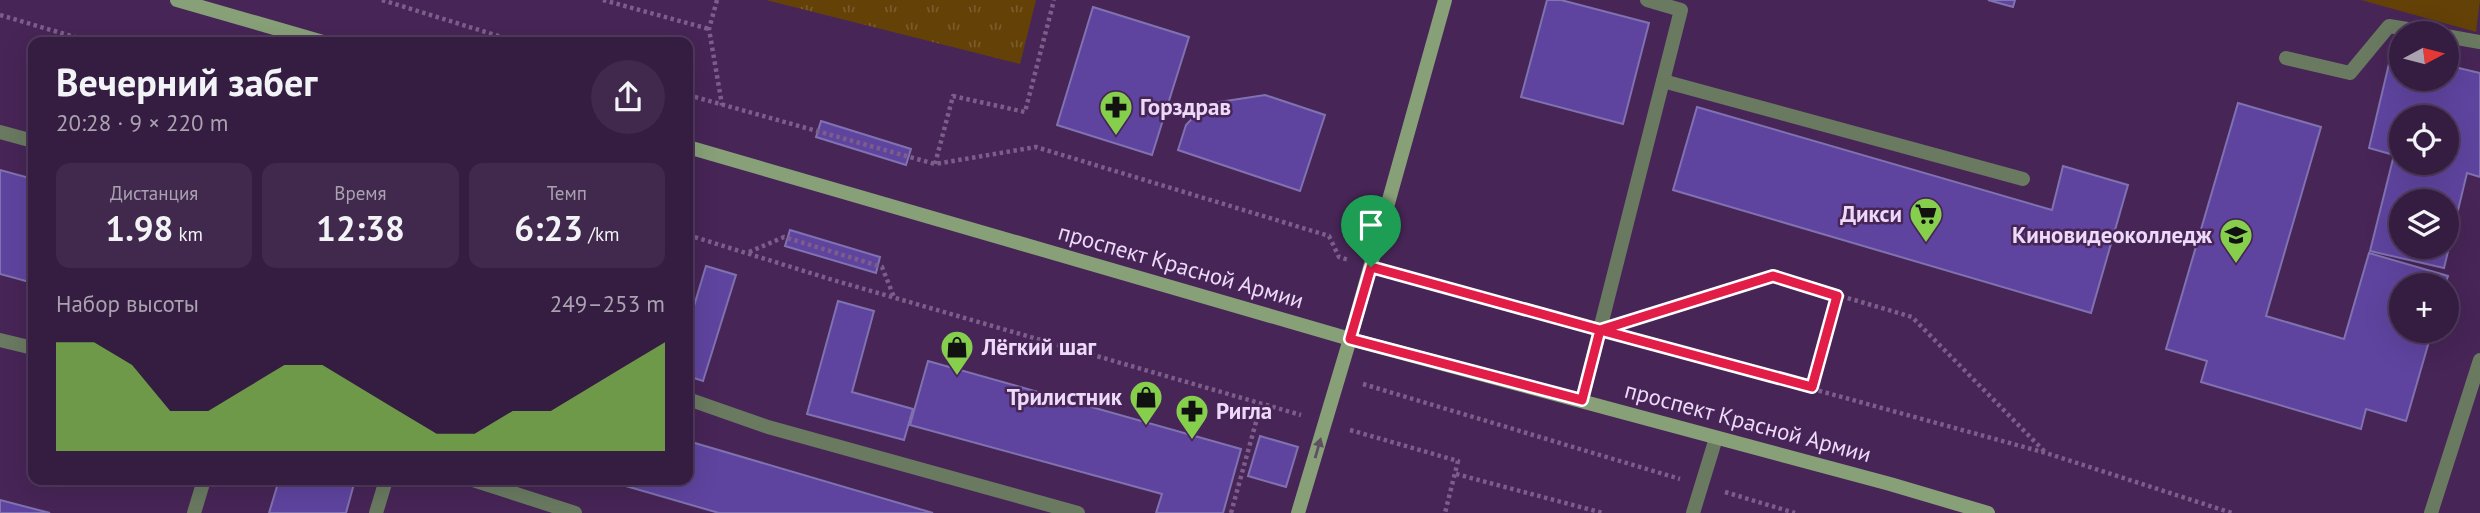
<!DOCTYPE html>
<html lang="ru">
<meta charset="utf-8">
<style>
:root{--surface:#351c41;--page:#40294c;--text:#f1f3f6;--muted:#aaa1b1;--line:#4f3a5a;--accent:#85cf4d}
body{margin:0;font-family:"PT Sans",sans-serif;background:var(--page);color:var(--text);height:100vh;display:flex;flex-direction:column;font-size:26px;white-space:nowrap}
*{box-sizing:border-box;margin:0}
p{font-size:23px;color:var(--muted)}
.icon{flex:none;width:38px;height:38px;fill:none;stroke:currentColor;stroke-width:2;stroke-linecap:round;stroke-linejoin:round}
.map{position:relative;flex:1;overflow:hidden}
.side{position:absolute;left:28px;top:37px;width:665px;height:448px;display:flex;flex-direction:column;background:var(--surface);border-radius:14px;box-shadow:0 7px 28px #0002,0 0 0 2px var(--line)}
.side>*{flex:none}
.needle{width:46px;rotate:83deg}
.tools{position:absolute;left:2389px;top:21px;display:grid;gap:14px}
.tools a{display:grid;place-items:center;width:70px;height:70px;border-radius:50%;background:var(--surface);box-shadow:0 7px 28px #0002,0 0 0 2px var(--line);font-size:35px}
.pin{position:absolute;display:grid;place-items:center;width:60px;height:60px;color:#fff;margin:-72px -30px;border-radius:50% 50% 50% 0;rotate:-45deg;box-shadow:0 0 7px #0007}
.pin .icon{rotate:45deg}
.round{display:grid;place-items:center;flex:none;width:74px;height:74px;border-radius:37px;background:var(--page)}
.headline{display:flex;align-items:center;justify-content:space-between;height:119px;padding:0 28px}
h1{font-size:38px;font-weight:800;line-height:52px}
.metrics{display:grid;grid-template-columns:repeat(3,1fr);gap:10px;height:119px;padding:7px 28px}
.metrics div{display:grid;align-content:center;border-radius:14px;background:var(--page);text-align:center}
.metrics b{font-size:35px;font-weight:800}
.metrics small{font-size:19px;font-weight:400}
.metrics p{font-size:19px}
.chart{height:196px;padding:14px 28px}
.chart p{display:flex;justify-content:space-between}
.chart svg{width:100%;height:126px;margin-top:7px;fill:var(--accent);opacity:.7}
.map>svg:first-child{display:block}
.grass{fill:url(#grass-tufts)}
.pitch{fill:#634107}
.building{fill:#5f449f;stroke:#8072b0;stroke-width:2;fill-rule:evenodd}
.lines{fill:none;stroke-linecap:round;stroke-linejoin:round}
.path{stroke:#7c5e8a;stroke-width:4.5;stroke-dasharray:3.5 3.5;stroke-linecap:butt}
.lane{stroke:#6a7a61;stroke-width:14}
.street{stroke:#6a7a61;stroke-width:14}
.secondary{stroke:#87a078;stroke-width:14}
.oneway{fill:#5d5063}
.route-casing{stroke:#fff;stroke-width:14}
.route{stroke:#e11d48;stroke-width:9}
.labels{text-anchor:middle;stroke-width:5;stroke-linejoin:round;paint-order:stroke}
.poi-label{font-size:23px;font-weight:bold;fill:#edd9f8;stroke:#472557;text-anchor:start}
.street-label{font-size:23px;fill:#edd9f8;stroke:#472557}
</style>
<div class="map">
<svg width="2480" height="513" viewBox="0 0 2480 513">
<defs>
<pattern id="grass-tufts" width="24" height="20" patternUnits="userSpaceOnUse" patternTransform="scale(1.75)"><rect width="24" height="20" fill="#634107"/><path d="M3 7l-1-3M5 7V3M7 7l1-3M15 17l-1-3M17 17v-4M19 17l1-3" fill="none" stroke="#7a5c2c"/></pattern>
</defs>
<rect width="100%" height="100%" fill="#472557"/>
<polygon class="grass" points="766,0 1036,0 1020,64"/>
<polygon class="pitch" points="2361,0 2480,0 2476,32"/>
<g class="building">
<polygon points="1547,0 1561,0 1649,23 1623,124 1521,97"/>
<polygon points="1988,0 2015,0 2013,7"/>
<polygon points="1093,7 1189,37 1152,155 1057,125"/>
<path d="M2392 51 2401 53V79H2446V65L2480 73V177L2467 173 2444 268 2370 251 2394 155 2369 148ZM2401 117H2446V163H2401ZM2401 201H2446V247H2401Z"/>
<polygon points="1265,95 1325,115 1300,191 1178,150 1186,125 1206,104"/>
<polygon points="2238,103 2321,127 2266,316 2344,339 2369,253 2448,276 2445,285 2401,285 2401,331 2432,331 2406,421 2366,409 2361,429 2201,382 2207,361 2166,349"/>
<polygon points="1697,107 2052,210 2063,166 2128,185 2091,313 1673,190"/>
<polygon points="821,121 911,149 906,165 816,137"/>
<polygon points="0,170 33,179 33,283 0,274"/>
<polygon points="790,230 880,257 876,273 785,246"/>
<polygon points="706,266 736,275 703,381 688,376 688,326"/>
<polygon points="838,301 874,311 852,392 913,409 904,440 807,414"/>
<polygon points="928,361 1241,449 1223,513 1156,513 1162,494 910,425"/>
<polygon points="1260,436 1298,447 1286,487 1248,476"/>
<polygon points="688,441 933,513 719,513 605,480 688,480"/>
<polygon points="279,480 355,480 346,513 269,513"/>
<polygon points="0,500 50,513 0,513"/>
</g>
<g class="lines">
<g class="path">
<polyline points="382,0 518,42"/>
<polyline points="603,0 709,29"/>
<polyline points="717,0 709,29 722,105"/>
<polyline points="0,15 92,42"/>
<polyline points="688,95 935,164 1036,147 1329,236 1339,257 1349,260"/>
<polyline points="935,164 953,96 1025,112 1054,0"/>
<polyline points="688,235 833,280 1301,415"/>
<polyline points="749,252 784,237 882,267 894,297"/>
<polyline points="1394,273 1578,324"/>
<polyline points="1627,322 1773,276 1912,317 2046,453"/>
<polyline points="1623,337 2046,453 2232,513"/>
<polyline points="1363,384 1680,479"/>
<polyline points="1812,387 1837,296"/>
<polyline points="1350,430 1458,461 1445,513"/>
<polyline points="1456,474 1603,513"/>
<polyline points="1725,492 1795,513"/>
<polyline points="1231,513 1261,404"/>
</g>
<g class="lane">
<polyline points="2446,36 2480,42"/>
<polyline points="2286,58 2350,73 2389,26 2432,33"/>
<polyline points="1663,81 2023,179"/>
<polyline points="0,132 33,141"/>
<polyline points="0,340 33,348"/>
<polyline points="688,399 768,427 1078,513"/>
<polyline points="1582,400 1681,10 1647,0"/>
<polyline points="473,480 575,513"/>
<polyline points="376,513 386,480"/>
<polyline points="1693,513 1716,438"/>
<polyline points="2431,513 2480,360"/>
</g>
<polyline class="street" points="194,513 204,480"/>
<g class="secondary">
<polyline points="177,0 323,42"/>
<polyline points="688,147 1350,339 1890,484 1988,513"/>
<polyline points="1298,513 1350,339 1445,0"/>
</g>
</g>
<defs><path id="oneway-solid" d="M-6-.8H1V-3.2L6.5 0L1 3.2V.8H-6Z" transform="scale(1.75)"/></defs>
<use class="oneway" href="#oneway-solid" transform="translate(1318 448) rotate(-74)"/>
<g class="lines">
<defs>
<polyline id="route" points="1371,267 1350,339 1582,400 1600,330 1812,387 1837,296 1773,276 1600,330 1371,267"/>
</defs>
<use href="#route" class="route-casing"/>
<use href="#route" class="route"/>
</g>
<defs>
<symbol id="pharmacy-pin" viewBox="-11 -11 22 30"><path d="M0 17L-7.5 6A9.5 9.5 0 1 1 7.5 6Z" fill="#85cf4d" stroke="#472557"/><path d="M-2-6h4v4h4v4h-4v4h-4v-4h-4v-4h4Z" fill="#111"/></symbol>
<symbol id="supermarket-pin" viewBox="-11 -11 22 30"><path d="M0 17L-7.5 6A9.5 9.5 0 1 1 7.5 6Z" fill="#85cf4d" stroke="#472557"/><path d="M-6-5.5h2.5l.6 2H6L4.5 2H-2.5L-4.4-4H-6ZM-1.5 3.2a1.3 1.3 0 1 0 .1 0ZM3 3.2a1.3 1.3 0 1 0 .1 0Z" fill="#111"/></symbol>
<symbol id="university-pin" viewBox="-11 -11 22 30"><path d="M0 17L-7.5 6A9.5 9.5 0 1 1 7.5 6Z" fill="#85cf4d" stroke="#472557"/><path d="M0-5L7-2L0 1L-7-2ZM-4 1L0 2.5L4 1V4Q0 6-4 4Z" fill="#111"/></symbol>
<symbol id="shop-pin" viewBox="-11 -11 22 30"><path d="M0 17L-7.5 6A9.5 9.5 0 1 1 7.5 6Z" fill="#85cf4d" stroke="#472557"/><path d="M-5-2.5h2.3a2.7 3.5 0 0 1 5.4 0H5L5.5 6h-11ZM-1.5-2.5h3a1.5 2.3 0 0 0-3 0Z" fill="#111"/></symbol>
</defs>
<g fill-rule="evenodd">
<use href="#pharmacy-pin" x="1097" y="88" width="38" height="52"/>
<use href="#supermarket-pin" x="1907" y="195" width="38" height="52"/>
<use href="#university-pin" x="2217" y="216" width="38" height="52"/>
<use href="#shop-pin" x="938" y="328" width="38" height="52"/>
<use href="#shop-pin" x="1127" y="378" width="38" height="52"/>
<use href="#pharmacy-pin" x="1173" y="392" width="38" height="52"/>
</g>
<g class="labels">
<g class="poi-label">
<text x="1140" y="115">Горздрав</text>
<text x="1902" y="222" text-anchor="end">Дикси</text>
<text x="2212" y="243" text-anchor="end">Киновидеоколледж</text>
<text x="982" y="355">Лёгкий шаг</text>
<text x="1122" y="405" text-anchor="end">Трилистник</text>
<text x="1216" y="419">Ригла</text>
</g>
<g class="street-label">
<text transform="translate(1181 266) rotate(16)" y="8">проспект Красной Армии</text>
<text transform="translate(1748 422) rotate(15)" y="8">проспект Красной Армии</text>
</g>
</g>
</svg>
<div class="tools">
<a><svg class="needle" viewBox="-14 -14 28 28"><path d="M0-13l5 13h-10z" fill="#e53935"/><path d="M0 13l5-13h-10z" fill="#aaa1b1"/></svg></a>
<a><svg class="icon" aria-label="locate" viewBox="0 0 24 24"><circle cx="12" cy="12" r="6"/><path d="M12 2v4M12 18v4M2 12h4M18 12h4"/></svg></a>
<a><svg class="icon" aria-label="layers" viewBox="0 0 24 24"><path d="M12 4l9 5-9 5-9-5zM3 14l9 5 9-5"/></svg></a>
<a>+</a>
</div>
<div class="pin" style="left:1371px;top:267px;background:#1e9e55"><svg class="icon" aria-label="arrive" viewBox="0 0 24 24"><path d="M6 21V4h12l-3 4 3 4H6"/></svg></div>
<section class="side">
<div class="headline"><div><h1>Вечерний забег</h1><p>20:28 · 9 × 220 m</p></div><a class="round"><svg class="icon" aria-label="share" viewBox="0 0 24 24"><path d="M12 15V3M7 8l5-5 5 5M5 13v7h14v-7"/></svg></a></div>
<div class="metrics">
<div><p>Дистанция</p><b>1.98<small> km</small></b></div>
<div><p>Время</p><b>12:38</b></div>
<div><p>Темп</p><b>6:23<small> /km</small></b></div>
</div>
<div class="chart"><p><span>Набор высоты</span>249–253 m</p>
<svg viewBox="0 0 160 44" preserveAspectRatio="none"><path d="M0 44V6L10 6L20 14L30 30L40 30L50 22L60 14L70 14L80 22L90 30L100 38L110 38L120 30L130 30L140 22L150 14L160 6V44z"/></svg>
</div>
</section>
</div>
